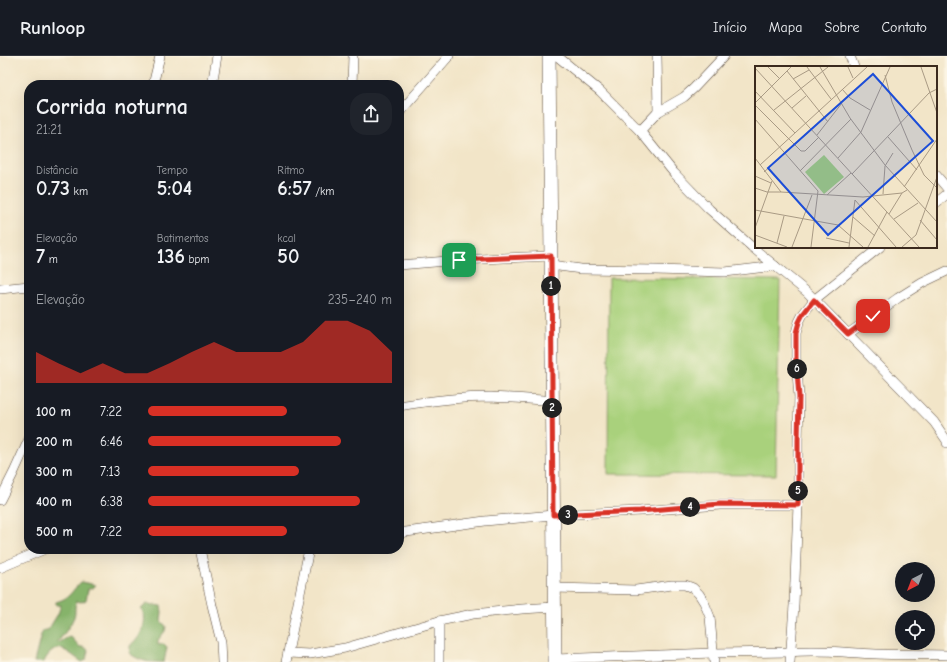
<!DOCTYPE html>
<html lang="pt">
<meta charset="utf-8">
<style>
:root{--surface:#171b24;--page:#20242c;--text:#f1f3f6;--muted:#9ea1a6;--line:#363941;--accent:#d93025}
body{margin:0;font-family:"Comic Neue",sans-serif;background:var(--page);color:var(--text);height:100vh;display:flex;flex-direction:column;font-size:15px;white-space:nowrap}
*{box-sizing:border-box;margin:0}
p{font-size:13px;color:var(--muted)}
.icon{flex:none;width:22px;height:22px;fill:none;stroke:currentColor;stroke-width:2;stroke-linecap:round;stroke-linejoin:round}
.map{position:relative;flex:1;overflow:hidden}
.panel{position:absolute;left:24px;top:24px;width:380px;height:474px;display:flex;flex-direction:column;background:var(--surface);border-radius:16px;box-shadow:0 4px 16px #0002}
.panel>*{flex:none}
.needle{width:26px;rotate:222deg}
.tools{position:absolute;left:895px;top:506px;display:grid;gap:8px}
.tools a{display:grid;place-items:center;width:40px;height:40px;border-radius:50%;background:var(--surface);box-shadow:0 4px 16px #0002;font-size:20px}
.pin{position:absolute;display:grid;place-items:center;width:34px;height:34px;color:#fff;margin:-17px;border-radius:8px;box-shadow:0 2px 6px #0006}
.km{position:absolute;width:20px;height:20px;margin:-10px;border-radius:50%;background:#222;color:#fff;font-size:11px;line-height:20px;text-align:center}
.round{display:grid;place-items:center;flex:none;width:42px;height:42px;border-radius:16px;background:var(--page)}
.summary{display:flex;align-items:center;justify-content:space-between;height:68px;padding:0 12px}
h1{font-size:22px;font-weight:800;line-height:30px}
.metrics{display:grid;grid-template-columns:repeat(3,1fr);gap:6px;height:68px;padding:4px 12px}
.metrics div{display:grid;align-content:center}
.metrics b{font-size:20px;font-weight:800}
.metrics small{font-size:11px;font-weight:400}
.metrics p{font-size:11px}
.chart{height:112px;padding:8px 12px}
.chart p{display:flex;justify-content:space-between}
.chart svg{width:100%;height:72px;margin-top:4px;fill:var(--accent);opacity:.7}
ul{padding:0 12px;list-style:none;font-size:13px}
li{display:grid;grid-template-columns:64px 48px 1fr;align-items:center;height:30px}
li i{height:10px;border-radius:5px;background:var(--accent)}
header{display:flex;align-items:center;gap:24px;box-sizing:border-box;height:56px;padding:0 20px;background:var(--surface);border-bottom:1px solid var(--line)}
header strong{font-size:19px}
nav{display:flex;gap:22px;margin-inline-start:auto;font-size:14px}
.map>svg:first-child{display:block}
.green{fill:#a9d17b;stroke:#727e4c}
.forest{fill:#86b36b;stroke:#606e44}
.lines{fill:none;stroke-linecap:round;stroke-linejoin:round}
.street-casing{stroke:#564638;stroke-width:10}
.secondary-casing{stroke:#564638;stroke-width:14}
.street{stroke:#fff;stroke-width:9}
.secondary{stroke:#fff;stroke-width:13}
.route-casing{stroke:#fff;stroke-width:8}
.route{stroke:#d93025;stroke-width:5}
.inset-road{fill:none;stroke:#a99a84;stroke-width:1}
.view{fill:#1d4ed8;fill-opacity:0.15;stroke:#1d4ed8;stroke-width:2}
.inset-edge{fill:none;stroke:#3b2a1e;stroke-width:2}
</style>
<header>
<strong>Runloop</strong>
<nav><a>Início</a><a>Mapa</a><a>Sobre</a><a>Contato</a></nav>
</header>
<div class="map">
<svg width="947" height="606" viewBox="0 0 947 606">
<rect width="100%" height="100%" fill="#fcf5e5"/>
<filter id="ink" filterUnits="userSpaceOnUse"><feTurbulence type="fractalNoise" baseFrequency=".025" numOctaves="2"/><feDisplacementMap in="SourceGraphic" scale="8" xChannelSelector="R" yChannelSelector="G"/><feConvolveMatrix kernelMatrix="1 2 1 2 8 2 1 2 1" color-interpolation-filters="sRGB"/></filter>
<filter id="wash" filterUnits="userSpaceOnUse"><feTurbulence type="fractalNoise" baseFrequency=".012" numOctaves="4" result="noise"/><feDisplacementMap in="SourceGraphic" scale="16" xChannelSelector="R" yChannelSelector="G"/><feGaussianBlur stdDeviation="0.9" result="paint"/><feColorMatrix in="noise" values="0 0 0 0 0 0 0 0 0 0 0 0 0 0 0 0 0 1.4 0 .05"/><feComposite in="paint" operator="in"/></filter>
<g filter="url(#wash)">
<rect width="100%" height="100%" fill="#f2e5c8"/>
<polygon class="green" points="609,222 780,224 776,419 608,418"/>
<g class="forest">
<path d="M81 526 96 529 93 532 88 533 86 544 81 546 76 545C74 551 76 556 74 561 70 571 63 579 57 587 62 586 66 581 71 581L80 591H84L88 594 86 604 82 606 68 596 59 592C52 594 47 599 44 606H34L41 579 44 574H48L58 558 61 549H56V546C71 542 71 535 81 526Z"/>
<path d="M147 548 161 550 162 556 161 565 166 570 165 575 158 584V589L164 588 167 591 164 606C148 606 141 606 129 597 130 594 130 592 130 590 132 587 135 585 137 583 143 576 148 561 141 553Z"/>
</g>
</g>
<g filter="url(#ink)">
<g class="lines">
<defs>
<g id="street">
<polyline points="557,0 600,35 640,75 674,117 709,153 752,191 808,237 934,366 947,385 947,387"/>
<polyline points="657,0 658,56"/>
<polyline points="850,0 854,11"/>
<polyline points="153,29 160,0"/>
<polyline points="212,29 217,0"/>
<polyline points="352,29 353,0"/>
<polyline points="399,57 449,0"/>
<polyline points="640,75 658,56 684,41 694,32 724,0"/>
<polyline points="936,119 947,132"/>
<polyline points="936,147 947,138"/>
<polyline points="399,209 459,204 551,200"/>
<polyline points="551,209 581,213 655,214 725,216 775,210"/>
<polyline points="0,233 29,230"/>
<polyline points="848,278 898,242 922,227 947,215"/>
<path d="M399 350C429 345 460 341 491 341 511 342 532 343 552 345"/>
<polyline points="0,444 14,416 29,383"/>
<polyline points="399,477 485,465 553,459 640,455 720,449 798,449"/>
<polyline points="200,493 212,549 221,586 222,606"/>
<polyline points="0,512 45,493"/>
<polyline points="554,532 636,534 672,529 685,529 693,532 699,538 704,546 710,561 714,606"/>
<polyline points="439,565 439,606"/>
<polyline points="288,597 310,598 345,592 439,565 473,558 522,553 554,551"/>
<path d="M555 603 713 597 790 596C819 593 847 597 876 598 900 599 923 598 947 599"/>
<polyline points="286,606 309,493"/>
<polyline points="790,606 794,549 798,449 798,384 799,341 796,302 796,277 799,266 803,258 814,244 880,191"/>
</g>
<polyline id="secondary" points="549,0 555,606"/>
</defs>
<use href="#street" class="street-casing"/>
<use href="#secondary" class="secondary-casing"/>
<use href="#street" class="street"/>
<use href="#secondary" class="secondary"/>
</g>
</g>
<g class="lines" filter="url(#ink)">
<defs>
<polyline id="route" points="459,204 551,200 553,459 640,455 720,448 798,449 798,384 799,341 796,302 796,277 799,266 803,258 814,244 848,278 873,260"/>
</defs>
<use href="#route" class="route-casing"/>
<use href="#route" class="route"/>
</g>
<g transform="translate(755 10)">
<rect width="182" height="182" fill="#f2e5c8"/>
<path d="M69 89 89 111 69 128 50 106Z" fill="#a9d17b"/>
<path class="inset-road" d="M13 1 24 12M52 1 76 33M65 1 95 52 130 99 182 156M93 1 98 12M166 1 182 47M0 2 164 181M32 5 73 56M130 9 137 36 157 84 169 109 182 122M38 13 54 4M87 23 95 32 115 44M0 25 40 67M0 37 36 1M0 39 46 85H50L64 71M37 42 51 30M19 44 73 1M0 53 63 125 56 181M62 69 87 37M133 71 162 104M0 92 26 126 108 131 147 127 152 124M83 92 106 66 135 1M5 99 112 1M45 105 96 53M9 106 57 63M97 108 174 27 182 23M0 110 16 117M149 121 182 73M0 122 12 126H26M128 128 130 100 138 87M72 129 96 107M100 134 141 181M0 144 83 159 108 181M134 148 147 127M98 151 120 170M139 153 163 137M165 154 182 174M0 162 17 115M0 169 32 181M71 172 94 177M22 177 29 150M37 181 57 129M94 181 100 134M113 181 132 146M147 181 161 169 182 111"/>
<path class="view" d="M118 8 178 75 73 169 13 102Z"/>
<rect width="182" height="182" class="inset-edge"/>
</g>
</svg>
<div class="tools">
<a><svg class="needle" viewBox="-14 -14 28 28"><path d="M0-13l5 13h-10z" fill="#e53935"/><path d="M0 13l5-13h-10z" fill="#9ea1a6"/></svg></a>
<a><svg class="icon" aria-label="locate" viewBox="0 0 24 24"><circle cx="12" cy="12" r="6"/><path d="M12 2v4M12 18v4M2 12h4M18 12h4"/></svg></a>
</div>
<div class="pin" style="left:459px;top:204px;background:#1e9e55"><svg class="icon" aria-label="arrive" viewBox="0 0 24 24"><path d="M6 21V4h12l-3 4 3 4H6"/></svg></div>
<div class="pin" style="left:873px;top:260px;background:#d93025"><svg class="icon" aria-label="check" viewBox="0 0 24 24"><path d="M5 12l5 5 9-10"/></svg></div>
<b class="km" style="left:551px;top:230px">1</b>
<b class="km" style="left:552px;top:352px">2</b>
<b class="km" style="left:568px;top:459px">3</b>
<b class="km" style="left:690px;top:451px">4</b>
<b class="km" style="left:798px;top:435px">5</b>
<b class="km" style="left:797px;top:313px">6</b>
<section class="panel">
<div class="summary"><div><h1>Corrida noturna</h1><p>21:21</p></div><a class="round"><svg class="icon" aria-label="share" viewBox="0 0 24 24"><path d="M12 15V3M7 8l5-5 5 5M5 13v7h14v-7"/></svg></a></div>
<div class="metrics">
<div><p>Distância</p><b>0.73<small> km</small></b></div>
<div><p>Tempo</p><b>5:04</b></div>
<div><p>Ritmo</p><b>6:57<small> /km</small></b></div>
</div>
<div class="metrics">
<div><p>Elevação</p><b>7<small> m</small></b></div>
<div><p>Batimentos</p><b>136<small> bpm</small></b></div>
<div><p>kcal</p><b>50</b></div>
</div>
<div class="chart"><p><span>Elevação</span>235–240 m</p>
<svg viewBox="0 0 160 44" preserveAspectRatio="none"><path d="M0 44V25L10 32L20 38L30 32L40 38L50 38L60 32L70 25L80 19L90 25L100 25L110 25L120 19L130 6L140 6L150 12L160 25V44z"/></svg>
</div>
<ul>
<li><b>100 m</b>7:22<i style="width:57%"></i></li>
<li><b>200 m</b>6:46<i style="width:79%"></i></li>
<li><b>300 m</b>7:13<i style="width:62%"></i></li>
<li><b>400 m</b>6:38<i style="width:87%"></i></li>
<li><b>500 m</b>7:22<i style="width:57%"></i></li>
</ul>
</section>
</div>
